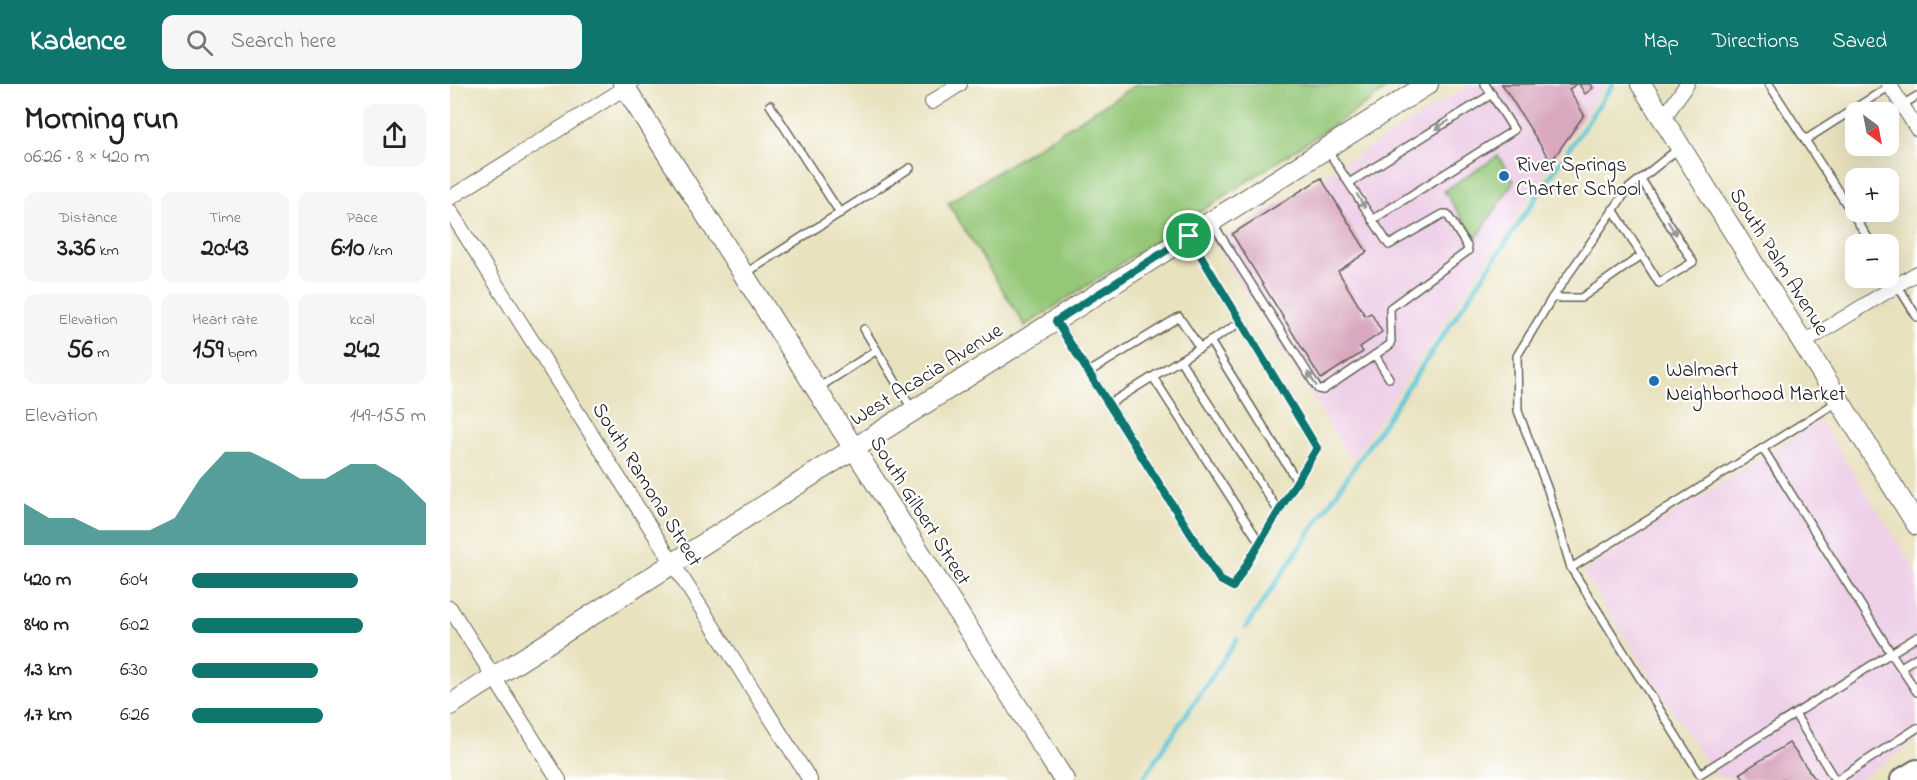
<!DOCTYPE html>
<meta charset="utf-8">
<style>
:root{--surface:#fff;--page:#f6f6f6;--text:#222;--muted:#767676;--accent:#0f766e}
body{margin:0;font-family:"Indie Flower",sans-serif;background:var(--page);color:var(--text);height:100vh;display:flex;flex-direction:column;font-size:22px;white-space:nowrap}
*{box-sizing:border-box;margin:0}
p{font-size:20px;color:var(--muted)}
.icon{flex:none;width:33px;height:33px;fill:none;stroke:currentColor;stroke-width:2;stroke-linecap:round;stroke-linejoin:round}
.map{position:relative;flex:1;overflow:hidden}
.details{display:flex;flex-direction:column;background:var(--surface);width:450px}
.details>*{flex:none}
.needle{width:39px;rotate:148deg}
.controls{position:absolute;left:1395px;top:18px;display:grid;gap:12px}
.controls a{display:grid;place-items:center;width:54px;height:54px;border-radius:12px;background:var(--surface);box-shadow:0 6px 24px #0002;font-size:30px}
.pin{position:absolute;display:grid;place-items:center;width:51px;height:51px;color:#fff;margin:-26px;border:3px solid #fff;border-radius:50%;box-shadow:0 2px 6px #0007}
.round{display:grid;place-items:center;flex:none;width:63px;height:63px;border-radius:12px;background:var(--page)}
.summary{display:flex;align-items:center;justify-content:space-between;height:102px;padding:0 24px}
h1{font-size:33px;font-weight:700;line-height:45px}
.metrics{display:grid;grid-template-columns:repeat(3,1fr);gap:9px;height:102px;padding:6px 24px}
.metrics div{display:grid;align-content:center;border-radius:12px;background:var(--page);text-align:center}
.metrics b{font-size:26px;font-weight:700}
.metrics small{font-size:16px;font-weight:400}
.metrics p{font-size:16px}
.chart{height:168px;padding:12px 24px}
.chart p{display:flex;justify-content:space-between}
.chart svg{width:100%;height:108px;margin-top:6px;fill:var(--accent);opacity:.7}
ul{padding:0 24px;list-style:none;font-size:20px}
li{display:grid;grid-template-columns:96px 72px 1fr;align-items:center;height:45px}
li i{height:15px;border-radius:8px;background:var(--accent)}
header{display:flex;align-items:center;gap:36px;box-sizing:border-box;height:84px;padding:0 30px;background:var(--accent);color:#fff}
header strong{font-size:28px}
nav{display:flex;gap:33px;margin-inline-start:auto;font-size:21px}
.search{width:420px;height:54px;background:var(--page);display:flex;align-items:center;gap:15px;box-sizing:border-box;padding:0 21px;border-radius:12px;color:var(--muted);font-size:22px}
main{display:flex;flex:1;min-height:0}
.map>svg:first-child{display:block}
.built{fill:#eed0e8}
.green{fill:#94c777;stroke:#58724a;stroke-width:1.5}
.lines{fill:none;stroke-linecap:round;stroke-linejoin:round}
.stream{stroke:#5fc8da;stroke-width:4.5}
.building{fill:#d9a8bf}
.lane-casing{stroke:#646155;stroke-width:10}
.street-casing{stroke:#646155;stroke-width:16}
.secondary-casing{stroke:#646155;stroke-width:22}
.primary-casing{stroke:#646155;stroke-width:26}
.lane{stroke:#fff;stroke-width:7}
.street{stroke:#fff;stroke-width:14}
.secondary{stroke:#fff;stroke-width:20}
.primary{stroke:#fff;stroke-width:22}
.oneway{fill:#999}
.route-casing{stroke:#fff;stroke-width:12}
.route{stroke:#0f766e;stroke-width:8}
.poi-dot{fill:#1f6fb2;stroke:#fff;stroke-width:2}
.labels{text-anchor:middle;stroke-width:4.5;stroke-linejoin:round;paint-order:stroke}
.poi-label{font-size:21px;fill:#1c1c1c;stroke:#fff;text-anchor:start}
.street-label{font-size:21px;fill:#1c1c1c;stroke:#fff}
</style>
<header>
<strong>Kadence</strong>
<div class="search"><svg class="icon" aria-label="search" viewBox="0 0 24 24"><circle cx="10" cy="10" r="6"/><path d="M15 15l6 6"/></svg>Search here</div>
<nav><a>Map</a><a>Directions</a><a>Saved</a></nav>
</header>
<main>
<section class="details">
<div class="summary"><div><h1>Morning run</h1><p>06:26 · 8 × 420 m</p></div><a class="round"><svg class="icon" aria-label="share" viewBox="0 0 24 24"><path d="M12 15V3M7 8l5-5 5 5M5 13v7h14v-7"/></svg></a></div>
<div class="metrics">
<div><p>Distance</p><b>3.36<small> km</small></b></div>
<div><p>Time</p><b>20:43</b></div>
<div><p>Pace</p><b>6:10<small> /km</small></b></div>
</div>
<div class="metrics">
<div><p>Elevation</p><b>56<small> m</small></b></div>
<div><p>Heart rate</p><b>159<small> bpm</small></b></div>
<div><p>kcal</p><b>242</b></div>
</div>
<div class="chart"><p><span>Elevation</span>149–155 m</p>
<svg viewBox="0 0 160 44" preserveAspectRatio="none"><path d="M0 44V27L10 33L20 33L30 38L40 38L50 38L60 33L70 17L80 6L90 6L100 11L110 17L120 17L130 11L140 11L150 17L160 27V44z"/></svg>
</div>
<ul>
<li><b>420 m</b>6:04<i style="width:71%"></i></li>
<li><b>840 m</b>6:02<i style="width:73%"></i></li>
<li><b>1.3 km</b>6:30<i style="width:54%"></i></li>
<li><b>1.7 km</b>6:26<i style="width:56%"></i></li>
</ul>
</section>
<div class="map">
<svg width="1467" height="696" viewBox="0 0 1467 696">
<rect width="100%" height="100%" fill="#fff"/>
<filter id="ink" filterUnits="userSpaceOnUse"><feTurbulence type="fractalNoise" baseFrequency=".0167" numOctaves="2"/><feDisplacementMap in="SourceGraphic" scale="12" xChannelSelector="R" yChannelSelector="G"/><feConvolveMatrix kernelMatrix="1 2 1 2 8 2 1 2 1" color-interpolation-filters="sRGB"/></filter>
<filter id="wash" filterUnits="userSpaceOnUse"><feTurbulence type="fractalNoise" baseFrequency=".008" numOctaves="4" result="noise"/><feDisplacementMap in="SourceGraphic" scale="24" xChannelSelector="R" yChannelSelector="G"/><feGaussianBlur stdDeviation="1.35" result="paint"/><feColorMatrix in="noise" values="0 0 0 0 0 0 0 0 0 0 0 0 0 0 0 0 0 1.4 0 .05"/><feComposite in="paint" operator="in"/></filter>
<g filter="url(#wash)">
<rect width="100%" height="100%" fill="#e9e2bf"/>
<g class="built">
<polygon points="1021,0 1155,0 902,377 765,160"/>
<polygon points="1370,336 1467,488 1467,657 1409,696 1289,696 1264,691 1133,488"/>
</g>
<g class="green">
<polygon points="687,0 933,0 936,5 919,18 575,242 498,119"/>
<polygon points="1048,72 1064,97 1026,155 994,107"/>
</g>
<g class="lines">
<g class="stream">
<polyline points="796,543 1163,0"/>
<polyline points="692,696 787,555"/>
</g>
</g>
<g id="blocks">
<g class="building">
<polygon points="1052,0 1127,0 1119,5 1134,31 1101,78"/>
<polygon points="1129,0 1141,0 1143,4 1135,10"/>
<polygon points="871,94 917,168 888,187 915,232 921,229 932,248 910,263 913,268 871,295 782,150"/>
<polygon points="1339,659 1366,696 1295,696 1290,689"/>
</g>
</g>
</g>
<g filter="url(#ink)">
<use href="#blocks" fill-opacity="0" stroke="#646155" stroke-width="1.5"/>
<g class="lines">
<defs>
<g id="lane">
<polyline points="1319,0 1355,56 1440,2"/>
<polyline points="320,21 390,129"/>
<polyline points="1452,21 1467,12"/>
<polyline points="1355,56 1422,160"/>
<polyline points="899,99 1042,10"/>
<polyline points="1163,125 1209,199 1243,178 1191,95"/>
<polyline points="922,136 1064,46 1035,0"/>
<polyline points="763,140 868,305 873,306 941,260 940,224 1018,167 1017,162 997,130 993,130 939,161 878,67"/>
<polyline points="1438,186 1467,233"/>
<polyline points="296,189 460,84"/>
<polyline points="1102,214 1131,214 1192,171"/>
<polyline points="607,238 770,496 783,503 867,364 740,154"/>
<polyline points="414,245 462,325"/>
<polyline points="760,257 847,397"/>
<polyline points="925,271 939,294"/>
<polyline points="730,276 829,428"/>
<polyline points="639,288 729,233 750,264"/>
<polyline points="703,293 810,459"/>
<polyline points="368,304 427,266"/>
<polyline points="1387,318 1121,484 1250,690 1441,569 1467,608"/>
<polyline points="659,320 791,238"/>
<polyline points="1313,365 1441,569 1467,553"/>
<polyline points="1121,484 1098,406 1068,327 1067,272 1102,214 1178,105 1228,65"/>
<polyline points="1451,583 1467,573"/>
<polyline points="1345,630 1385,696"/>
<polyline points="1387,696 1467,644"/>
</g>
<g id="street">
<polyline points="1439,0 1467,45"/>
<polyline points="482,18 510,0"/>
<polyline points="1213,35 1237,0"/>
<polyline points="0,114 181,0"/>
<polyline points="0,127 360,696"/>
<polyline points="1353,259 1467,189"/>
<polyline points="0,524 109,696"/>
</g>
<g id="secondary">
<polyline points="173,0 614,696"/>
<polyline points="1191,0 1467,441"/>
<polyline points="0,621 978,0"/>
</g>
<polyline id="primary" points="1452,696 1467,687"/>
</defs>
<use href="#lane" class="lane-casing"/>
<use href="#street" class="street-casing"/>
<use href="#secondary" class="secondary-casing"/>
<use href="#primary" class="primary-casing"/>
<use href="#lane" class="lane"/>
<use href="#street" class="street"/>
<use href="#secondary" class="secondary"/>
<use href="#primary" class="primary"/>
</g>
<defs><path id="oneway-solid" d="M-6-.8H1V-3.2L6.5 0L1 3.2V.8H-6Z" transform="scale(1.5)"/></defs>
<g class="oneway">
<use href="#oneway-solid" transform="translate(992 41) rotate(148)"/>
<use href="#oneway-solid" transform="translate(911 117) rotate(58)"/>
<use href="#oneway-solid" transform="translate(1222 144) rotate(58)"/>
<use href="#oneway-solid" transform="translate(862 295) rotate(-122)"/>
</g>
</g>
<g class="lines" filter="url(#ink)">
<defs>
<polygon id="route" points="739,152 867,364 783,503 770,496 606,237"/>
</defs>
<use href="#route" class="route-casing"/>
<use href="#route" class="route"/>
</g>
<g class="poi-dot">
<circle cx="1054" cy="92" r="6"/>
<circle cx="1204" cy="297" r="6"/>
</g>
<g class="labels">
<g class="poi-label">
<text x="1066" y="87">River Springs<tspan x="1066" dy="24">Charter School</tspan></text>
<text x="1216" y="292">Walmart<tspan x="1216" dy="24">Neighborhood Market</tspan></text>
</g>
<g class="street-label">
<text transform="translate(1330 177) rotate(58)" y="7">South Palm Avenue</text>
<text transform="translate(476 290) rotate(-32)" y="7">West Acacia Avenue</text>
<text transform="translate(198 400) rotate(58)" y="7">South Ramona Street</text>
<text transform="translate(471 426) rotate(58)" y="7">South Gilbert Street</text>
</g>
</g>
</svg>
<div class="controls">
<a><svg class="needle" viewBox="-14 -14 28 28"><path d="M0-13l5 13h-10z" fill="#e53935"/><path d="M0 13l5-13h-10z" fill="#767676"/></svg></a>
<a>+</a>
<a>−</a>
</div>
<div class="pin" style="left:739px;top:152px;background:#1e9e55"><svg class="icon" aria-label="arrive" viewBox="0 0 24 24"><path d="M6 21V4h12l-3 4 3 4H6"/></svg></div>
</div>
</main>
